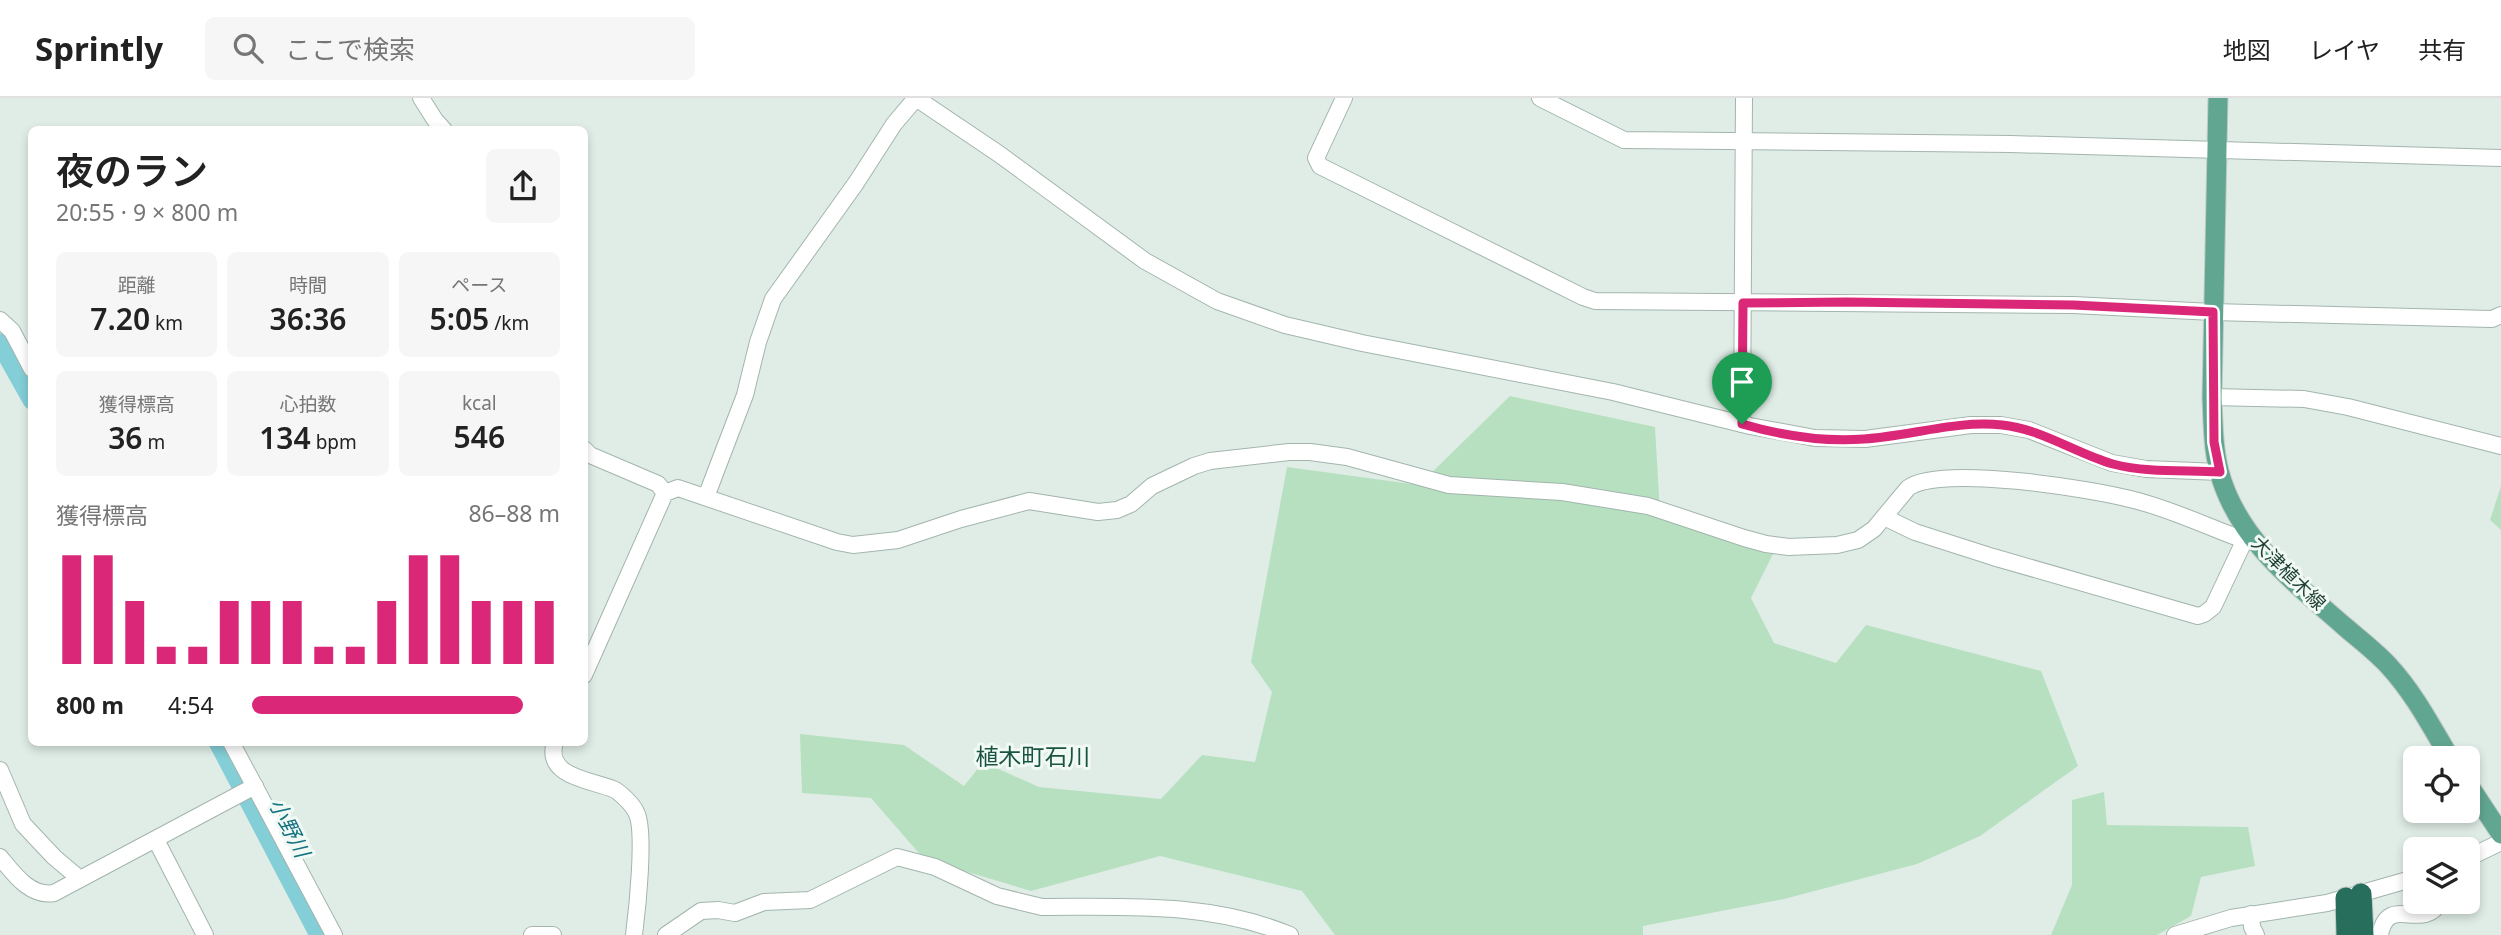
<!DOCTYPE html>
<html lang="ja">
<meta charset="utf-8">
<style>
:root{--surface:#fff;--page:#f6f6f6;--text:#222;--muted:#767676;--line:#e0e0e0;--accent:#db2777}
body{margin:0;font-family:"Noto Sans","Noto Sans JP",sans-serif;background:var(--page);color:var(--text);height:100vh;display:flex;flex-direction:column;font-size:26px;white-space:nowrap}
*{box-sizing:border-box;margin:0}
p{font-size:23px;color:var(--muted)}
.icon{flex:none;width:38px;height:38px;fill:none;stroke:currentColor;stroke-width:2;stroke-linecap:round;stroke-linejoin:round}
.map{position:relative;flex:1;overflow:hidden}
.sheet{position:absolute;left:28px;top:28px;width:560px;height:620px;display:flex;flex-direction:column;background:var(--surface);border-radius:10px;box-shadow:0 4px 10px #0003}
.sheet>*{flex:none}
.buttons{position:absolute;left:2403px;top:648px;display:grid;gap:14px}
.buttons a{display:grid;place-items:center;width:77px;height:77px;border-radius:10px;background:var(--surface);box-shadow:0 4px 10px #0003;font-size:35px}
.pin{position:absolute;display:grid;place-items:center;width:60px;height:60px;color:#fff;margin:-72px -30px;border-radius:50% 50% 50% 0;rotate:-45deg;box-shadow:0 0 7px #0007}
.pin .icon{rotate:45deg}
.round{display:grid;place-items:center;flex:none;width:74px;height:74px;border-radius:10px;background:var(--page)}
.headline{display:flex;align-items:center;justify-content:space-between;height:119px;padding:0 28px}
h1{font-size:38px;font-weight:600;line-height:52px}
.metrics{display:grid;grid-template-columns:repeat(3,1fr);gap:10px;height:119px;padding:7px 28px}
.metrics div{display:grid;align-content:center;border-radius:10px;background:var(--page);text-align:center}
.metrics b{font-size:30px;font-weight:600}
.metrics small{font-size:19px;font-weight:400}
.metrics p{font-size:19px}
.chart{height:196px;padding:14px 28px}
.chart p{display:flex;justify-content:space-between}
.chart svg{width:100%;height:126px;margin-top:7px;stroke:var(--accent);stroke-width:6}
ul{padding:0 28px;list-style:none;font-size:23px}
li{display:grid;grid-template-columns:112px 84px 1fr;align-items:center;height:52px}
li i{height:18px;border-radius:9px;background:var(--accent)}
header{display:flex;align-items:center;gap:42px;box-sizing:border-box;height:98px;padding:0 35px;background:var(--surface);border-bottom:2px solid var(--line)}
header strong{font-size:33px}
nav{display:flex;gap:38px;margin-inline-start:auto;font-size:24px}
.search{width:490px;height:63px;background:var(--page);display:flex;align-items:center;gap:18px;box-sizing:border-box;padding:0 24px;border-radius:10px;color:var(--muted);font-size:26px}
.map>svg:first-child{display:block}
.green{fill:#b7e0c0}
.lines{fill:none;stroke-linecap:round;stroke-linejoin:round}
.river{stroke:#83ced7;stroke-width:19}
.minor-casing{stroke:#a2b5ad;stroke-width:18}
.major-casing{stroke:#c0c9c6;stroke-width:21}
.highway-casing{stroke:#c0c9c6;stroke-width:23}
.minor{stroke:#fff;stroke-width:16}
.major{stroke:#61a691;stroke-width:19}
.highway{stroke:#286e5c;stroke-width:21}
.route-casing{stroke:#fff;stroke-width:14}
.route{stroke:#db2777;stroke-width:9}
.labels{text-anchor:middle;stroke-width:6;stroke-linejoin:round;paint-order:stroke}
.street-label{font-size:19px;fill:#1f3f35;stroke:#f1f9f4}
.water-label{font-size:21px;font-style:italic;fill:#147380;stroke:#f1f9f4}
.quarter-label{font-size:23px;fill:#195342;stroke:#f1f9f4}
</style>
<header>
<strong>Sprintly</strong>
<div class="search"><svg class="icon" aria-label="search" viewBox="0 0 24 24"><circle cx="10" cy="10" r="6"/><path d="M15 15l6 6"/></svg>ここで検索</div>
<nav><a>地図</a><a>レイヤ</a><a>共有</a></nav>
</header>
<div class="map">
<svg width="2501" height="837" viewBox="0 0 2501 837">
<rect width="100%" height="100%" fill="#e0ede6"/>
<g class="green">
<polygon points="1510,298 1655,329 1660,415 1774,454 1751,500 1774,545 1836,565 1866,527 2041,573 2078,668 1980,738 1917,766 1784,801 1643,828 1643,837 1335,837 1302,793 1160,758 1031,793 924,761 871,700 802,695 800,636 904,647 964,688 983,664 1039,689 1161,701 1202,657 1255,664 1272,594 1251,564 1287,369 1419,387"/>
<polygon points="2501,388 2501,432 2490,422"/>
<polygon points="2104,694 2107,727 2248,729 2255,768 2201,779 2191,818 2157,837 2051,837 2072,787 2072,702"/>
</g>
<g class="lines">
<g class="river">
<polyline points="0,245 32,302"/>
<polyline points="218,644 319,837"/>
</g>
<defs>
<g id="minor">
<polyline points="421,0 435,22 444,32"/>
<polyline points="916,0 999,56 1145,163 1217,203 1285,227 1362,245 1613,294 1750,328 1815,340 1865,341 1971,327 2001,327 2029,332 2112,365 2146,371 2220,374"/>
<polyline points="1344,0 1316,60 1320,68 1583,199 1595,203 2073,207 2213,214 2492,221 2501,217"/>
<polyline points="1540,0 1624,42 2011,46 2501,60"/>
<polyline points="0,222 12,233 32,271"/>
<polyline points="2212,299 2304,301 2348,309 2501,348"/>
<polyline points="1742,326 1744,0"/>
<polyline points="584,351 590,357 658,386 665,395"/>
<polyline points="706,399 745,297 758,244 773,201 856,85 894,26 916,0"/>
<polyline points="1884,419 1915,434 1993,459 2198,518 2204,516 2213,509 2248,435"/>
<path d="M584 577 665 395 678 390 837 444 853 447 898 442 961 421 1029 403 1098 414 1117 412 1131 406 1152 388 1194 368 1210 363 1289 354H1310L1347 359 1449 387 1562 394 1648 408 1744 440 1766 446 1789 449 1837 447 1858 442 1874 431 1908 390C1939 366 2093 391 2134 402 2171 411 2208 429 2244 442"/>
<polyline points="231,644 334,837"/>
<path d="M555 644C544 679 591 682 613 691 620 694 633 707 636 714 646 731 637 814 634 837"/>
<polyline points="0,672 23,726 54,759 80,781"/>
<polyline points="156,742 205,837"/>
<path d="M0 759C14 776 30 799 54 795L255 688"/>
<polyline points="2468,760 2501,744"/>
<polyline points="2251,816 2252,829 2256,837"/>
<polyline points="532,837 553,837"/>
<path d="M666 837 701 813 718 812 735 815 764 804 810 802 897 759 935 769 997 798 1042 809C1127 809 1210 804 1290 837"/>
<polyline points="2175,837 2231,820 2327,805 2415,780"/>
<path d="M2380 837C2388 794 2424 836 2440 803"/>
</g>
<g id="major">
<path d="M2218 0 2212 299C2213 324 2213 349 2219 373 2237 441 2294 484 2344 528 2359 541 2375 553 2388 567 2414 595 2431 628 2450 660"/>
<polyline points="2468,686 2501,736"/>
</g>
<g id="highway">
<polyline points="2361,796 2363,837"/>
<polyline points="2346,800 2347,837"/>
</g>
</defs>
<use href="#minor" class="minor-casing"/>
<use href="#major" class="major-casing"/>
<use href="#highway" class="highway-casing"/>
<use href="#minor" class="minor"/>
<use href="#major" class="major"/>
<use href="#highway" class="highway"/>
</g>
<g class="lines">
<defs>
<path id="route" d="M1846 204 2073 207 2213 214 2214 344 2220 374C2185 372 2147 375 2113 366 2075 355 2042 331 2002 327 1957 322 1910 338 1864 341 1825 344 1780 337 1742 326L1743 205Z"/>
</defs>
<use href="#route" class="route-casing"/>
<use href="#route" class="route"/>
</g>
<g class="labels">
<g class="street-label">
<text transform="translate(2289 475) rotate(45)" y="7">大津植木線</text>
</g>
<g class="water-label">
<text transform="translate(289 730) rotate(63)" y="7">小野川</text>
</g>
<g class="quarter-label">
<text x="1033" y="667">植木町石川</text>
</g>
</g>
</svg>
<div class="buttons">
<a><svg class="icon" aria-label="locate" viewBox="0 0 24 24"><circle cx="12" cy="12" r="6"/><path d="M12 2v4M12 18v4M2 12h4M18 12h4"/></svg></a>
<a><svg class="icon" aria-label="layers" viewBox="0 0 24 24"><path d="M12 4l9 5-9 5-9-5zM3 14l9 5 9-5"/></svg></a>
</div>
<div class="pin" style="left:1742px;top:326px;background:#1e9e55"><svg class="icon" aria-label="arrive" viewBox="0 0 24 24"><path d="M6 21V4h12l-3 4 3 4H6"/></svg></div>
<section class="sheet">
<div class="headline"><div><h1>夜のラン</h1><p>20:55 · 9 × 800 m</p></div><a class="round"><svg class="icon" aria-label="share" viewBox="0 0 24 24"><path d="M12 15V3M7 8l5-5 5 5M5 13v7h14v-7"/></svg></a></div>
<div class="metrics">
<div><p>距離</p><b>7.20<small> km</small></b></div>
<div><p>時間</p><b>36:36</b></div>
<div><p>ペース</p><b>5:05<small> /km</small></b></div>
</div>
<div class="metrics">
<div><p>獲得標高</p><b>36<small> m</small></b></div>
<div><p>心拍数</p><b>134<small> bpm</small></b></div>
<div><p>kcal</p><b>546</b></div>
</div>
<div class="chart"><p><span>獲得標高</span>86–88 m</p>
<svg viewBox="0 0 160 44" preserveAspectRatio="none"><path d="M5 44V6M15 44V6M25 44V22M35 44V38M45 44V38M55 44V22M65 44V22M75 44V22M85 44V38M95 44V38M105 44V22M115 44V6M125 44V6M135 44V22M145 44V22M155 44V22"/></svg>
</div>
<ul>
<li><b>800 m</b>4:54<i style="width:88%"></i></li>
</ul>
</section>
</div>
